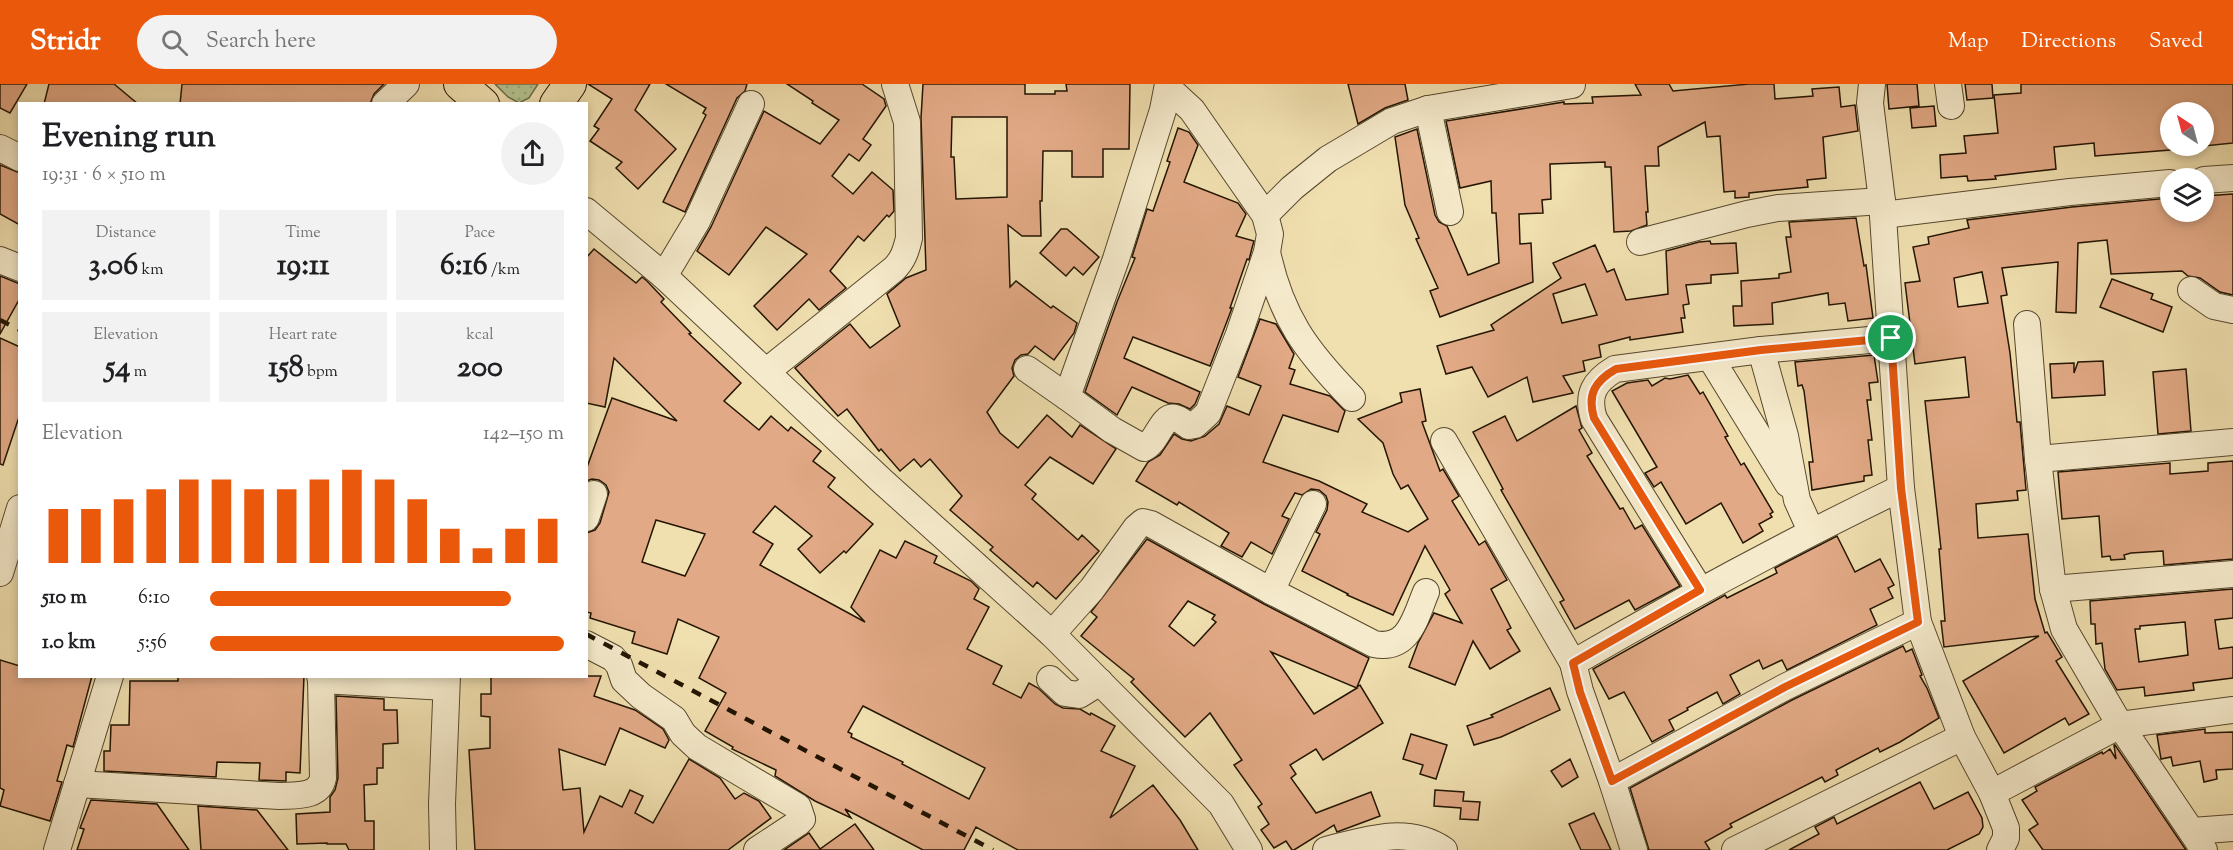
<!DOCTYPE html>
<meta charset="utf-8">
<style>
:root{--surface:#fff;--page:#f2f2f2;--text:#202124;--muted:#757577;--accent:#ea580c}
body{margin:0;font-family:"Sorts Mill Goudy",serif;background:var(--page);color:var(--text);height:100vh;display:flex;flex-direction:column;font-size:22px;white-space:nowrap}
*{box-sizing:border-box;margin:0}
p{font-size:20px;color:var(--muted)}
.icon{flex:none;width:33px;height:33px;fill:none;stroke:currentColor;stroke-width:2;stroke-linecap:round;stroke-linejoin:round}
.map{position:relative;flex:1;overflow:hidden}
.side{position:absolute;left:18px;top:18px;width:570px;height:576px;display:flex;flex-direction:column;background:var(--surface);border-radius:0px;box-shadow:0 3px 9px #0003}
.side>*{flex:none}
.needle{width:39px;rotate:324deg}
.fabs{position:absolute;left:2160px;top:18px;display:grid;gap:12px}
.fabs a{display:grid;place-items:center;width:54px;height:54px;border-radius:50%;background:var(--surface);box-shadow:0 3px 9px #0003;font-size:30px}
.pin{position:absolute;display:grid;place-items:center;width:51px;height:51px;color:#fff;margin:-26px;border:3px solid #fff;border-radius:50%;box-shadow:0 2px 6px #0007}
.round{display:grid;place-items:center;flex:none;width:63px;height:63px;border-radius:32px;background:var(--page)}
.headline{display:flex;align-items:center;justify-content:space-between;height:102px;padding:0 24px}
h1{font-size:33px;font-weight:700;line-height:45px}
.figures{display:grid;grid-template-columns:repeat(3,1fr);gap:9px;height:102px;padding:6px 24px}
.figures div{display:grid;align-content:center;border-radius:0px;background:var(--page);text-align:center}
.figures b{font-size:30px;font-weight:700}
.figures small{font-size:16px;font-weight:400}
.figures p{font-size:16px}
.chart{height:168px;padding:12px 24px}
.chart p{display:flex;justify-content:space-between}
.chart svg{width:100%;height:108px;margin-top:6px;stroke:var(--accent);stroke-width:6}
ul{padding:0 24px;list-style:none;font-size:20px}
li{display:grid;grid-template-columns:96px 72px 1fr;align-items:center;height:45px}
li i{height:15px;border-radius:8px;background:var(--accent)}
header{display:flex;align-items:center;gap:36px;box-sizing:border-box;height:84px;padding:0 30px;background:var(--accent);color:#fff}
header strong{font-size:28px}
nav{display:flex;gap:33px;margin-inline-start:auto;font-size:21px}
.search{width:420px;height:54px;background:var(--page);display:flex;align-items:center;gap:15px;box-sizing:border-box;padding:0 21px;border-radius:33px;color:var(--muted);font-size:22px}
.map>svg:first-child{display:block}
.park{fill:url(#park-dots);stroke:#6c6c48;stroke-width:1.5}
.building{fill:#e1a985;stroke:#231502;stroke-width:1.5;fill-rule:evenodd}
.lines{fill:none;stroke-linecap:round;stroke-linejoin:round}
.minor-casing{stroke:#56482d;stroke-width:28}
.major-casing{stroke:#231502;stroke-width:34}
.minor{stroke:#f5eacb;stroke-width:26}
.major{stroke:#f0dfaf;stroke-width:32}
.rail{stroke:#231502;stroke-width:4.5;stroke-dasharray:10 10;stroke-linecap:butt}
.route-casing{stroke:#fff;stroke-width:12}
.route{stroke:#ea580c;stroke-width:8}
</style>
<header>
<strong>Stridr</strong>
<div class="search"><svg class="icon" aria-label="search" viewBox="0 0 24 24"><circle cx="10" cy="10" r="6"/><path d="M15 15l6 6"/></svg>Search here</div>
<nav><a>Map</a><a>Directions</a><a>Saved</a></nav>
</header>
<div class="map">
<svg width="2233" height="766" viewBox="0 0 2233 766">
<defs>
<pattern id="park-dots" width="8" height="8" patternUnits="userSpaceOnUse" patternTransform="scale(1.5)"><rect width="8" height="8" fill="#b4c38f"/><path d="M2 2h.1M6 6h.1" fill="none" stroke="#9aa77a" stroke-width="1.8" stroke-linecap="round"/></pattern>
</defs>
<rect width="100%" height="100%" fill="#f0dfaf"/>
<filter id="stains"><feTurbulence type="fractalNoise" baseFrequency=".00333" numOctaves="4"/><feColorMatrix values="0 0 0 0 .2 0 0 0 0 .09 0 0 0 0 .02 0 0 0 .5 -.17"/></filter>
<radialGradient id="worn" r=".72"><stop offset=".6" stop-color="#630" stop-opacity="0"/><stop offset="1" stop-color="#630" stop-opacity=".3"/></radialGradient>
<polygon class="park" points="495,0 538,0 529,14 519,19 508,13"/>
<g class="building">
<polygon points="0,0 27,0 10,29 0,24"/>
<polygon points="49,0 114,0 138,20 44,20"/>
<polygon points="182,0 384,0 374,10 370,20 180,20"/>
<polygon points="588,0 650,0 635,26 676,65 638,105 616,84 622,78 590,57 599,45 594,42 612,15"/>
<polygon points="666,0 747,0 745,7 737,14 685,128 663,118 706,31 703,29 706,24"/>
<polygon points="787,0 862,0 884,15 886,22 863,55 871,61 859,77 849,70 832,92 853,110 872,88 893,106 894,127 889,133 887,131 864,157 858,152 830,187 846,204 819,226 809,215 777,246 754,222 807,170 766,143 729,191 697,167 711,143 764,27 820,60 839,36 812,19 813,17"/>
<path d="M923 0H1025V10H1055V7H1067L1066 0H1130L1129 65H1103V93H1072V67H1043L1042 117H1040L1041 152H1022L1008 141 1010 203 1016 197 1051 224 1053 222 1077 239 1074 249 1054 276 1035 262 1028 270 1021 271 1015 276 1012 284 1014 292 987 328 1000 349 1018 364 1047 331 1072 353 1080 341 1116 365 1093 400 1050 373 1025 401 1036 410 1032 415 1078 456 1082 451 1099 467 1056 515 1037 498 1033 503 990 466 993 463 950 426 962 412 930 375 921 383 914 375 900 387 881 365 879 367 847 325 838 332 795 284 850 240 870 264 900 242 887 210 906 194 926 186 921 34ZM952 33H1007V113L956 115 954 73H951Z"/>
<polygon points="1348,0 1405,0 1408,16 1385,24 1358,40"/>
<polygon points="1635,0 1669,0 1673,7 1749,0 1774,0 1775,15 1813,12 1812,5 1839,3 1841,23 1855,21 1858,47 1823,53 1826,94 1807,96 1808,103 1749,109 1749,113 1735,114 1735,107 1724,108 1720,52 1707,53 1705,38 1658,63 1659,82 1645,82 1648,128 1646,128 1647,141 1631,147 1614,148 1611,83 1605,83 1605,78 1550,80 1551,115 1542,116 1543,129 1519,130 1520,160 1531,159 1533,198 1440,233 1430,207 1438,204 1416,155 1419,154 1405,121 1395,53 1417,45 1435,131 1439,138 1447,142 1468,191 1499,179 1496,129 1492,129 1491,97 1460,104 1446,37 1564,18 1564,20 1593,19 1592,13 1641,11"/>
<polygon points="1887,0 1917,0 1919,22 1889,25"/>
<polygon points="1965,0 1992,0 1993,14 1967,16"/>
<polygon points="2021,0 2233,0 2233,59 2204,62 2204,28 2170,28 2170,66 2095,72 2094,59 2054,63 2056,85 1995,92 1996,95 1968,97 1967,92 1941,94 1940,71 1966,69 1964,52 1998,49 1994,11 2021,9"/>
<polygon points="1934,22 1936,42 1912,44 1910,24"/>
<polygon points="1178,44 1189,48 1198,61 1184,98 1238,119 1246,130 1236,152 1254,157 1252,164 1249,176 1247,175 1230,224 1232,224 1210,282 1133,253 1124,274 1200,308 1195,320 1190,325 1179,320 1168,319 1132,303 1117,331 1085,308 1117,218 1135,174 1132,173 1147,125 1153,127 1170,78 1167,77"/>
<polygon points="0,81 20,89 20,141 0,130"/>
<path d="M2233 110V211L2220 208 2200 194 2188 192 2182 187 2111 190 2107 156 2078 159 2076 229 2056 228 2058 178 2002 184 2007 211 2001 212 2010 269 2017 338H2020L2026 406 2017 407 2018 416 1976 420 1978 454 2028 450 2035 515 2045 549 2047 548 2062 573 2056 577 2089 630 2069 641 2065 634 2004 669 1963 597 2039 552 1944 563 1941 537H1945L1939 465H1941L1925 317 1969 313 1965 273 1915 280 1905 199 1920 197 1913 163 1929 160 1928 153 1969 144 1967 136 2072 123 2170 114V128H2204V112ZM1982 188 1988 219 1958 223 1954 194Z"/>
<polygon points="1856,134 1864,182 1866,181 1873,234 1848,237 1845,219 1829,221 1828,209 1772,219 1773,240 1734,242 1733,222 1742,222 1741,197 1779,194 1779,190 1791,188 1786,153 1791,153 1789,138"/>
<polygon points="1061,145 1067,145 1099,173 1083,191 1074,183 1066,192 1040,169"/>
<path d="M1710 157 1711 160 1736 159 1738 189 1711 191V199L1686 201 1689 220 1683 221 1685 234H1681L1683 248 1630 256V253L1599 261 1601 273 1583 277 1585 287 1563 292 1573 309 1533 318 1527 293 1488 313 1472 283 1446 290 1437 262 1494 246 1491 241 1561 194 1553 179 1595 161 1607 188 1614 185 1626 216 1668 210 1666 167 1699 158ZM1585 200 1597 231 1562 239 1553 210Z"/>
<path d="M594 165 636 199 642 193 647 197 664 215 661 218 691 249 689 250 741 299 724 317 759 346 771 332 788 347 791 343 821 367 813 377 835 394 828 403 873 440 846 469 844 467 820 489 798 465 812 452 775 422 753 448 773 460 760 481 865 538 851 523 880 466 896 474 905 457 937 472 934 479 971 497 979 505 974 515 989 523 967 565 1002 582 993 600 1021 614 1029 599 1038 604 1055 620 1063 624 1080 625 1090 631 1091 629 1115 642 1101 667 1135 682 1110 734 1153 701 1180 736 1198 766H1018L976 743 964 766H923L845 725 851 734 815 717 775 692 776 686 732 665 733 663 705 647 726 609 699 594 719 553 678 535 667 570 632 559 635 548 590 534 591 529 586 528V449L595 446 600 439 609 408 606 401 599 396 592 395 586 397V386L612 314 677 337 614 274 605 323 586 319V174ZM656 436 705 450 685 492 642 478ZM863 622 985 684 969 715 902 680 903 678 851 653 852 650 848 648Z"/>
<polygon points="0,192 20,200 20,214 0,250"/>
<polygon points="2112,195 2153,210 2151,215 2172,223 2163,248 2100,223"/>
<polygon points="1260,235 1276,240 1294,270 1289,284 1295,286 1290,300 1330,312 1345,327 1338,348 1283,331 1263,378 1319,397 1367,420 1362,428 1408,448 1428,435 1408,401 1401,405 1393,390 1383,359 1358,335 1402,318 1400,309 1420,305 1426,337 1422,338 1440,387 1443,385 1459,412 1452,417 1479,461 1485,457 1507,496 1491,505 1511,544 1507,546 1520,567 1490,585 1473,557 1455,601 1409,583 1418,559 1434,529 1462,539 1445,510 1450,506 1425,462 1393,531 1347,511 1348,510 1302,487 1320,450 1316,448 1327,426 1328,418 1326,412 1319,406 1311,405 1302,411 1295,409 1282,432 1289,435 1272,470 1251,458 1242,473 1221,462 1229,449 1179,418 1177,421 1136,397 1148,378 1160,371 1174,350 1182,355 1191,357 1205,352 1219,340 1227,322 1249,331 1261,302 1238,293"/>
<polygon points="0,254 20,263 20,330 3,381 0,380"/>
<polygon points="1874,271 1878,298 1869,299 1871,316 1867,316 1872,356 1868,356 1872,391 1864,392 1864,397 1812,406 1809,378 1813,378 1804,307 1802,301 1798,302 1795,278"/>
<polygon points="2103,277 2105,311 2052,314 2050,280 2074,279 2074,289 2078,278"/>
<polygon points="2186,285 2191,347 2158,350 2153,288"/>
<polygon points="1688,291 1700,310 1703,308 1728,352 1725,353 1741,381 1744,379 1773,428 1770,430 1772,433 1759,440 1763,447 1743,459 1721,419 1686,440 1661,398 1654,403 1645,389 1657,383 1612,307 1627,299 1648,296 1652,302 1665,294 1670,295"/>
<polygon points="1576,322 1582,344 1579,346 1592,369 1587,372 1620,425 1623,424 1635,445 1642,441 1680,502 1635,526 1629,516 1575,545 1560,518 1564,516 1501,406 1503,405 1473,348 1505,332 1517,357"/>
<polygon points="2233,377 2233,475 2164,481 2163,467 2131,469 2124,471 2125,475 2111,476 2110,472 2102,473 2099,432 2062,435 2058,388 2170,379 2170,390 2208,387 2208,379"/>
<polygon points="1837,452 1855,488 1880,475 1894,501 1888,504 1893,514 1870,525 1877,541 1787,586 1782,576 1763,585 1759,576 1730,591 1740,610 1723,620 1717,608 1687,624 1688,626 1669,636 1674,646 1652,658 1624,608 1609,615 1593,585 1725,511 1727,514 1777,489 1775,484"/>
<path d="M1147 455 1264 520 1369 574 1357 603 1360 601 1383 639 1323 676 1316 665 1290 681 1296 690 1291 694 1316 729 1371 708 1380 732 1337 748 1334 741 1294 766H1292L1286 757 1274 764 1261 746 1269 740 1258 723 1262 720 1234 681 1242 676 1210 629 1185 653 1131 598 1134 595 1081 552 1097 533 1091 528ZM1188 517 1215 531 1212 535 1216 538 1194 562 1169 542ZM1271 568 1357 604 1314 630Z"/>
<path d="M2233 505V534L2215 536 2219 565 2233 563V594L2193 599 2194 606 2145 612 2144 603 2117 606 2105 585 2102 559 2096 560 2095 540H2091L2090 517ZM2185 538 2188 571 2139 578 2135 545H2140V542Z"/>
<polygon points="1903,562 1906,568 1912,565 1922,591 1920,592 1927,604 1939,634 1900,658 1880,668 1878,664 1836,686 1838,691 1825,698 1822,693 1730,740 1732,743 1705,758 1710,766 1649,766 1630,704 1792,616"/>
<polygon points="0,576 20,582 20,592 92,592 73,663 67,661 57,697 62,698 50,737 0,722 4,706 0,704"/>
<polygon points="178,592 304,592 300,689 286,688 286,697 259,696 260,679 217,678 216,693 104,687 104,667 110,667 111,641 129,641 130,597 178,597"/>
<polygon points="491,592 601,592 594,612 635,626 663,645 669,656 665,664 620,644 605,681 559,665 563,706 580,704 584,748 600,712 622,723 630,706 643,712 635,729 653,739 689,675 720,694 735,715 744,709 759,717 771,734 728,766 475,766 469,666 490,664 490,633 481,632 481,610 491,610"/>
<polygon points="1550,604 1560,626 1501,653 1474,661 1467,642 1493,633 1491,631"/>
<polygon points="336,612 384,615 384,626 397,626 398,659 383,660 383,684 377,684 377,700 364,701 365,737 374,737 374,766 349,766 346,760 327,760 327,759 297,760 296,730 330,728 330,713 335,706 338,694"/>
<polygon points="2205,645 2205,649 2233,648 2233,685 2216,686 2217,695 2204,698 2200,677 2173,682 2171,673 2161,675 2157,651"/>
<polygon points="1411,650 1447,661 1436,695 1420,690 1423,681 1403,675"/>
<polygon points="2114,661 2115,661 2186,766 2043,766 2029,746 2038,740 2022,716 2037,707 2035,703 2102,668 2103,670 2110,665 2116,675"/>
<polygon points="1570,675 1578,693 1562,703 1551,687"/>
<polygon points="1920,698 1934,725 1968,708 1982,734 1983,743 1979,750 1947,766 1789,766 1819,750 1815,743 1834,733 1837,740"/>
<polygon points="1435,706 1464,708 1463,717 1480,718 1478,736 1460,735 1461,724 1434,722"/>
<polygon points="91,716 157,720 189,766 77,766 84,745 80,744"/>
<polygon points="198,722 257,726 288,766 201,766"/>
<polygon points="1594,729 1611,766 1581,766 1569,740"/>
<polygon points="855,740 874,766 784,766 809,749 820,765"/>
</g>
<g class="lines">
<defs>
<g id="minor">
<path d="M1168 0 1163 26 1116 175 1067 313 1112 346 1144 364C1157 359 1162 330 1175 334 1180 335 1185 340 1189 342L1195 341 1208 329 1239 250 1267 168 1270 150 1265 131 1192 26 1168 4"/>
<polyline points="1872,0 1870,19 1882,117 1901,404 1918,538 1962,653 1992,709 2006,744 2006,754 2000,766"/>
<polyline points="1948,0 1951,22"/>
<polyline points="385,20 406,0"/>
<polyline points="1428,25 1450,128"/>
<polyline points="0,64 20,74"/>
<polyline points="2204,96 2233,94"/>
<polyline points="586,127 664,192 882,397 1052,550 1221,720 1249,766"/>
<polyline points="1265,131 1292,104 1328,75 1392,37 1428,25 1572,1"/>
<polyline points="1883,131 2070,108 2170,99"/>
<polyline points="1640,158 1747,130 1778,124 1882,117"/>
<path d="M1267 168C1281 233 1306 267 1352 314"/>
<polyline points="0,176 20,184"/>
<polyline points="664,192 697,137 751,20"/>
<polyline points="2191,206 2214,222 2233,226"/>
<polyline points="2027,240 2038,375 2053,505 2064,545 2120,641 2204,766"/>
<polyline points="1761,266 1891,254"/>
<polyline points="1710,273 1788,400"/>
<polyline points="1027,285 1067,313"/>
<path d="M767 287 894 185C903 176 906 167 909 154L907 38 895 0"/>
<polyline points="1444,357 1573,579 1580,607 1612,697 1634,766"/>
<polyline points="2038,375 2233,358"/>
<polyline points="586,434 594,410"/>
<polyline points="0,489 20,424"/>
<polyline points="2053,505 2233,490"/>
<path d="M1700 506 1594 335C1586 310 1595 297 1615 285L1761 266 1785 352 1797 416 1811 447"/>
<polyline points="1271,507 1313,420"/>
<path d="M1052 550 1092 505 1136 444 1143 438 1151 440 1271 507 1374 560C1409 567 1415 534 1426 508"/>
<polyline points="586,560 613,574 619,581 624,596 641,612 674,635 683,650 697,663 798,723 802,735 798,739 757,766"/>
<path d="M1573 579C1680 517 1789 458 1901 404"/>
<polyline points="320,592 321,596 446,603"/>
<polyline points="1050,595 1065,609 1079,611 1100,598"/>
<polyline points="1612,697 1785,603 1918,538"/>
<path d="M77 700 279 712C295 711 319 714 323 694L321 596"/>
<polyline points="1992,709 2120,641 2233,626"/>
<polyline points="2192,747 2233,744"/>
<polyline points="57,766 110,592"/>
<polyline points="443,766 442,720 447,592"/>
<path d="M1326 766C1366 756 1407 741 1444 766"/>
<polyline points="1735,766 1962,653"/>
</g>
<g id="major">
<polyline points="460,0 483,20"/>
<polyline points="556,20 570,0"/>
</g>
</defs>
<use href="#minor" class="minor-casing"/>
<use href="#major" class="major-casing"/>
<use href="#minor" class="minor"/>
<use href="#major" class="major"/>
<g class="rail">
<polyline points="0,236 20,246"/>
<polyline points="586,550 993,766"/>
</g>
</g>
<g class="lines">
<defs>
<path id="route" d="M1891 254 1901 404 1918 538 1785 603 1612 697 1580 608 1573 579 1700 506 1594 334C1587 310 1595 297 1616 285L1761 266Z"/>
</defs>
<use href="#route" class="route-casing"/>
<use href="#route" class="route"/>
</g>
<rect width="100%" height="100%" filter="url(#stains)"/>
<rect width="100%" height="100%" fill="url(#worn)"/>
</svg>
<div class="fabs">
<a><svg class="needle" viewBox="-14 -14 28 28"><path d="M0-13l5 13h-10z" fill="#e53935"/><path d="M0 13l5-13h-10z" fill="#757577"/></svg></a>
<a><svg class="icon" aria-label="layers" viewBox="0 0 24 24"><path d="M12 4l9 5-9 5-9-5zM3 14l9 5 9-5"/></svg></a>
</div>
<div class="pin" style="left:1891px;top:254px;background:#1e9e55"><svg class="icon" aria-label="arrive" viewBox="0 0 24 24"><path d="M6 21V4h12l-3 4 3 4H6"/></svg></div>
<section class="side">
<div class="headline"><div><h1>Evening run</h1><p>19:31 · 6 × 510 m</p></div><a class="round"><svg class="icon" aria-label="share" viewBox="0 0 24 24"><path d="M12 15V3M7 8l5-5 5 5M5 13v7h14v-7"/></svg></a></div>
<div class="figures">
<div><p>Distance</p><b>3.06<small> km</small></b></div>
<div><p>Time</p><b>19:11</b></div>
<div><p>Pace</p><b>6:16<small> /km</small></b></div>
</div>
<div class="figures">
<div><p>Elevation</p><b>54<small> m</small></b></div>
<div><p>Heart rate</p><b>158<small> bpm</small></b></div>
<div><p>kcal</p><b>200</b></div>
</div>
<div class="chart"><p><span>Elevation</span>142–150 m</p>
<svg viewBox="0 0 160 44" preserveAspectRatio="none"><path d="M5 44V22M15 44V22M25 44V18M35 44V14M45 44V10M55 44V10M65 44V14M75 44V14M85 44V10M95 44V6M105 44V10M115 44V18M125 44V30M135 44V38M145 44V30M155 44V26"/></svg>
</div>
<ul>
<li><b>510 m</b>6:10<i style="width:85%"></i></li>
<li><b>1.0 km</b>5:56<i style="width:100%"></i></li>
</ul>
</section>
</div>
